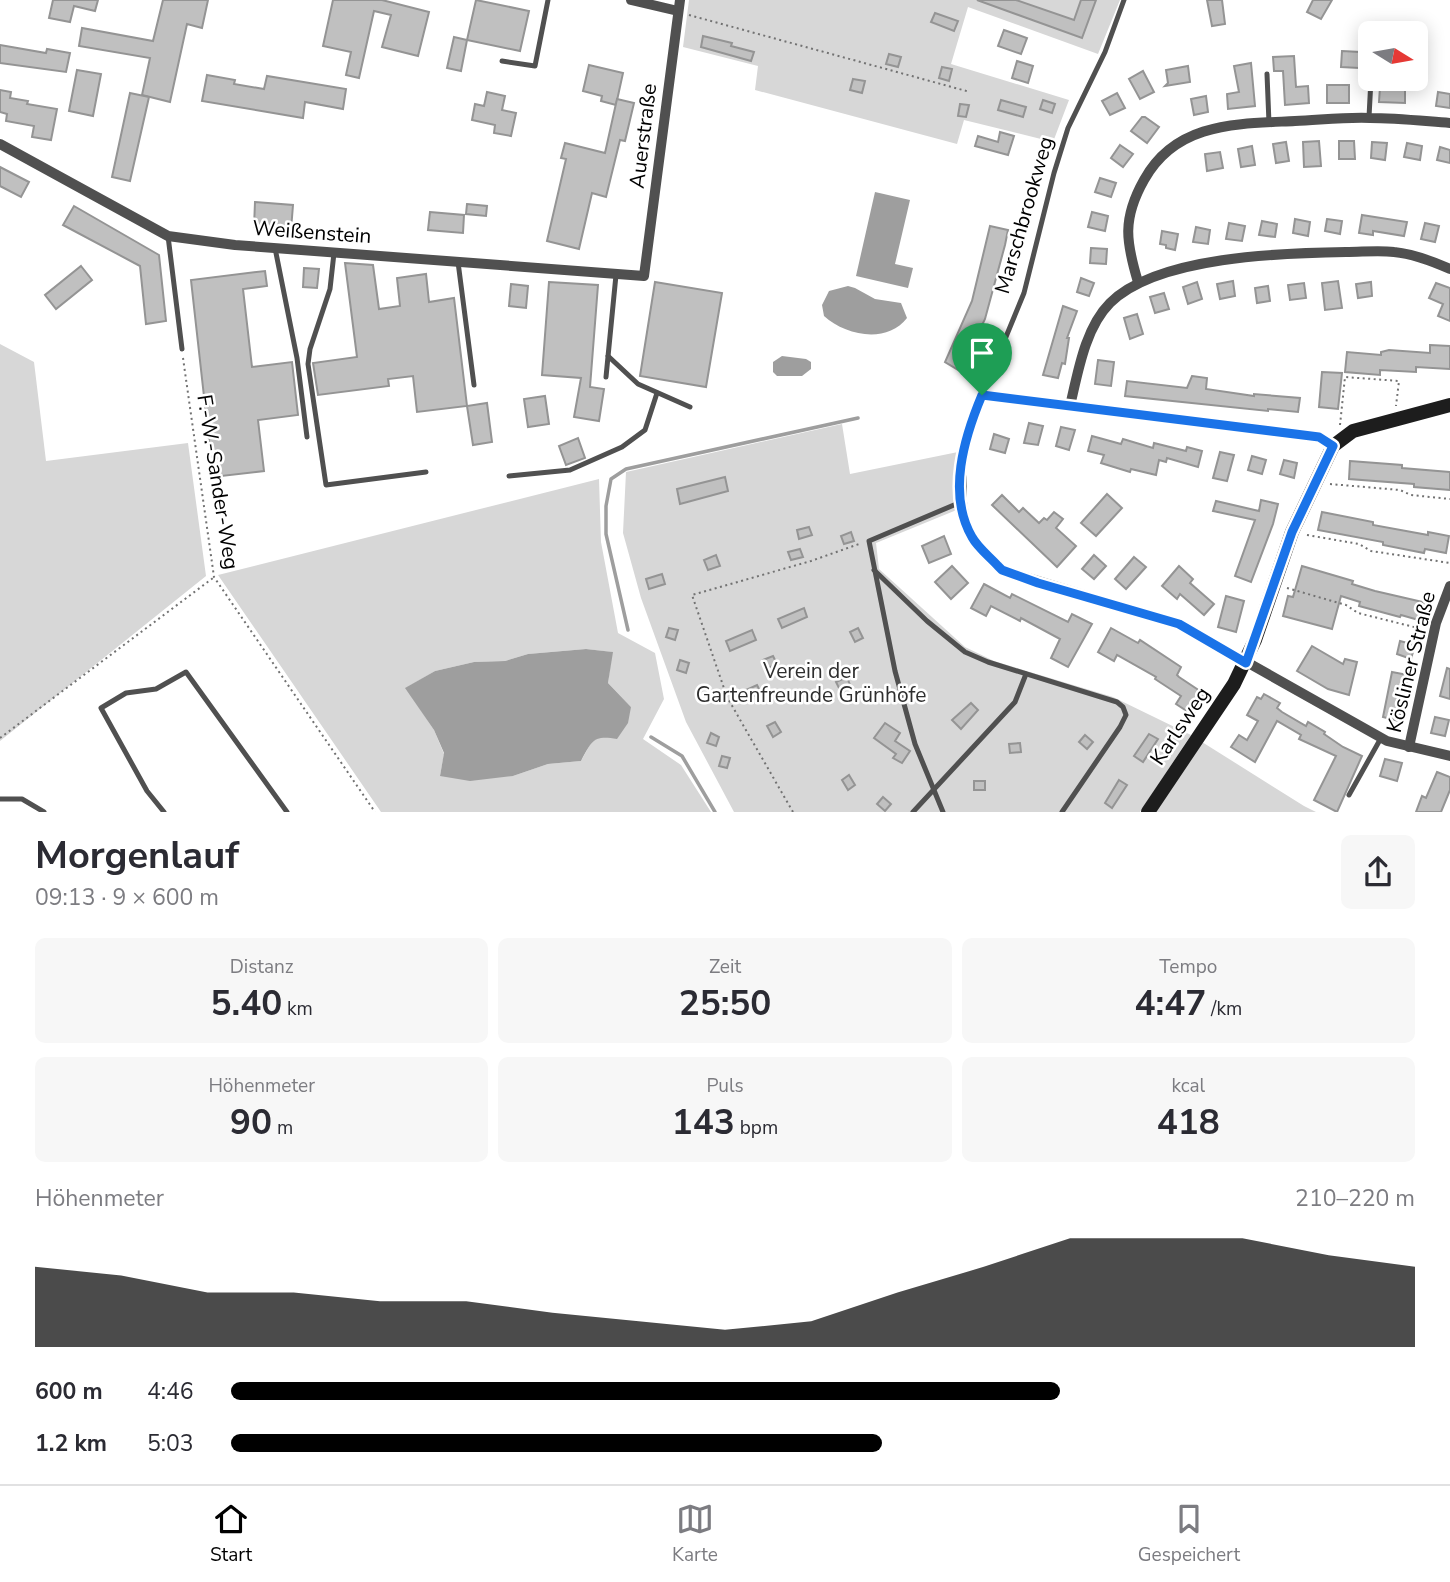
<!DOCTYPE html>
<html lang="de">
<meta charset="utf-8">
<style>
:root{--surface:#fff;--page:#f7f7f7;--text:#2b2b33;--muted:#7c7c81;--line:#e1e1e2;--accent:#000}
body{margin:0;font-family:"Nunito Sans",sans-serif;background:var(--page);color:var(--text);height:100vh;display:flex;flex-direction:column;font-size:26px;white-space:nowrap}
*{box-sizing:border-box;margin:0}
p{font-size:23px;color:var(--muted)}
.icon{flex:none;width:38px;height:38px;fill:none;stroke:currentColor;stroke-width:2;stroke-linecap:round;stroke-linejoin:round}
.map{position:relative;height:812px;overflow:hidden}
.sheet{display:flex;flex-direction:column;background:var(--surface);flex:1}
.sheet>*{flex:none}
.needle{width:46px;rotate:101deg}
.tools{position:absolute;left:1358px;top:21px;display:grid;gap:14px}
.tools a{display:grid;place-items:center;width:70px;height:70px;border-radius:10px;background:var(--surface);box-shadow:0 4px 18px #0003;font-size:35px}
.pin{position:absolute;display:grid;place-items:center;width:60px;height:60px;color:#fff;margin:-72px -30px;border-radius:50% 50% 50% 0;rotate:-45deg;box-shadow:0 0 7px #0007}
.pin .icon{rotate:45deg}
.round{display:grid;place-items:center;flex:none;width:74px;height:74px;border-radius:10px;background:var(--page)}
.headline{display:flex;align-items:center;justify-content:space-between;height:119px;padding:0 35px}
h1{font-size:38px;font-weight:700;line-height:52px}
.metrics{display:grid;grid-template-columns:repeat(3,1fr);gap:10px;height:119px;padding:7px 35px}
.metrics div{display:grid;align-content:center;border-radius:10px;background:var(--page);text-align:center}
.metrics b{font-size:35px;font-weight:700}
.metrics small{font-size:19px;font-weight:400}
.metrics p{font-size:19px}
.chart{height:196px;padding:14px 35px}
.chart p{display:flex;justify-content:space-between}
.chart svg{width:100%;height:126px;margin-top:7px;fill:var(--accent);opacity:.7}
ul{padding:0 35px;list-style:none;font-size:23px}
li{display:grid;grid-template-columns:112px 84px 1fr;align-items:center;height:52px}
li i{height:18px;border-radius:9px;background:var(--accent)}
.tabs{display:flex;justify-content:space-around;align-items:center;height:98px;border-top:2px solid var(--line);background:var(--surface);font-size:19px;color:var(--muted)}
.tabs a{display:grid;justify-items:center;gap:4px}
.tabs .selected{color:var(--accent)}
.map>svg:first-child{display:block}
.green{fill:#d7d7d7;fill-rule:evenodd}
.water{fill:#9e9e9e}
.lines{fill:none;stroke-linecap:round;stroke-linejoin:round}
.stream{stroke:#9e9e9e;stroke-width:3.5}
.building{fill:#c0c0c0;stroke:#949494;stroke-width:2}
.path{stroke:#727272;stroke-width:2;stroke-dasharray:2 3.5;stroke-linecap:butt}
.lane{stroke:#505050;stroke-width:5}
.street{stroke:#505050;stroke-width:10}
.secondary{stroke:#1d1d1d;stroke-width:14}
.route-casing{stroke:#fff;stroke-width:14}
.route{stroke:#1a73e8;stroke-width:9}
.labels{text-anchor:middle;stroke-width:5;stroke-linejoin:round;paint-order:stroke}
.street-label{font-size:21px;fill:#000;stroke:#fff}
.park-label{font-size:21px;fill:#2e2e2e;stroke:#fff}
</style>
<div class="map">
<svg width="1450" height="812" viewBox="0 0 1450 812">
<rect width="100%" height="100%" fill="#fff"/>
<g class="green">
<polygon points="689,0 1120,0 1098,54 968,7 951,64 1069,100 1053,142 964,120 957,144 755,90 758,66 683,47"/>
<polygon points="0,344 34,362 46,461 188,443 206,576 0,741"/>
<polygon points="842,424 850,474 958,452 959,509 876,543 879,569 965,647 994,661 1113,697 1191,735 1140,812 734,812 686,722 641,598 623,533 626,472"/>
<path d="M599 479 601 542 618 633 655 653 664 699 643 739 681 765 711 812H381L218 575ZM586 649 612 652 608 683 631 707 603 736 592 741 581 761 548 764 513 776H440L444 754 434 730 406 688 435 671 474 662 505 661 528 654Z"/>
<polygon points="1202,742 1304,806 1316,812 1156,812"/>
</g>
<g class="water">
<polygon points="875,192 910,200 895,264 913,268 908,288 856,276"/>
<path d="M848 286 855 288 875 299 901 303 907 318C887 344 846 336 824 316L822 305 829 291Z"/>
<polygon points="782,356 806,359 811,362 811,369 802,376 777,376 773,372 773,362"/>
<path d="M586 649 613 652 608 683 631 707 628 723 617 739C593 735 592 741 581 761L548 764 513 776 470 781 440 776 444 753 434 730 405 688 435 671 474 662 505 661 528 654Z"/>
</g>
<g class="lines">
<g class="stream">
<polyline points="628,630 606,534 606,506 611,479 626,469 858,418"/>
<polyline points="651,737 682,756 715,812"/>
</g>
</g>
<g class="building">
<polygon points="53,0 98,0 95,11 74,6 70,22 49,18"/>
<polygon points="163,0 208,0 202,28 187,24 170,102 142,95 150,58 79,46 82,28 153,41"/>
<polygon points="333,0 382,0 429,12 418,56 382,47 391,15 374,11 359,78 346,75 351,52 323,46"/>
<polygon points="476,0 529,11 520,51 467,40"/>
<polygon points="977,0 1016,0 1074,20 1081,0 1096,0 1082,38"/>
<polygon points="1207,0 1222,0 1225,24 1212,26"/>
<polygon points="1313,0 1332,0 1321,19 1307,12"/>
<polygon points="935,13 958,21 954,31 931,22"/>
<polygon points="1004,30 1027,38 1021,54 998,46"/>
<polygon points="703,36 732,43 731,46 754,52 751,61 701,47"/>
<polygon points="454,37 467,40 461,71 447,68"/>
<polygon points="0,45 46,53 47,49 70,53 66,72 0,63"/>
<polygon points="1342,51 1360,52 1359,68 1341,67"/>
<polygon points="889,54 901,57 898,67 886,64"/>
<polygon points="1294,56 1296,87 1308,86 1309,103 1285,105 1283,71 1274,71 1273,57"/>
<polygon points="1017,61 1033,66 1028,83 1012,78"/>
<polygon points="1251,63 1255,106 1228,109 1227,94 1239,92 1234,66"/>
<polygon points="589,65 623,73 616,105 601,101 602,96 583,91"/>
<polygon points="1188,66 1190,82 1165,86 1168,83 1166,70"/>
<polygon points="942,67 952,69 949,81 939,78"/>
<polygon points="77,70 101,74 93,116 69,111"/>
<polygon points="1143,71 1154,92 1140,99 1129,79"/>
<polygon points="207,75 235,80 234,84 264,89 267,76 346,89 343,109 305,102 303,118 202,101"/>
<polygon points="853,79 865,81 862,93 850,90"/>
<polygon points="1405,84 1405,103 1379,102 1380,87"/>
<rect x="1327" y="85" width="22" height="18"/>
<polygon points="0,90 11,92 10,98 28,101 27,104 57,109 51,140 32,137 34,126 6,121 7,114 0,112"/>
<polygon points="487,92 505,96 502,110 516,113 511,136 494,133 495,125 472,120 475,104 484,106"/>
<polygon points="1438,92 1450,94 1450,108 1436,106"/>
<polygon points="130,93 149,97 130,181 112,177"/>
<polygon points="1117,93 1125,108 1110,115 1102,101"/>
<polygon points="1206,96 1208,112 1194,115 1191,99"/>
<polygon points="617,99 634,103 625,141 620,140 606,197 592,193 579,249 547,241 566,159 561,158 565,143 605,153"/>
<polygon points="1001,100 1026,107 1023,117 998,110"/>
<polygon points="1043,100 1055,104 1052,113 1040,109"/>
<polygon points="960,104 969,105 966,117 958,116"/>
<polygon points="1142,117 1145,117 1159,127 1147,143 1131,131"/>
<polygon points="1000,132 1014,136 1008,155 975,146 978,136 998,142"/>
<polygon points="1319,141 1321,166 1304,167 1303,142"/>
<polygon points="1339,141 1354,141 1355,159 1339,159"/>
<polygon points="1286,142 1289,161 1276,163 1273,144"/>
<polygon points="1372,142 1387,143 1385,160 1371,158"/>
<polygon points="1407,143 1422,146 1420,160 1404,157"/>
<polygon points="1120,145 1133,154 1123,167 1111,158"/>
<polygon points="1252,146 1255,165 1241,167 1238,149"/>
<polygon points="1440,147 1450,150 1450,163 1437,160"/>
<polygon points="1220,152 1223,168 1207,171 1205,154"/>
<polygon points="0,167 29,182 21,197 0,186"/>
<polygon points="1100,178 1116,183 1111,197 1095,192"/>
<polygon points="255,202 293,205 291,230 254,227"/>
<polygon points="467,204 487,206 486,216 466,214"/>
<polygon points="74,206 159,255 166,321 146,324 140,266 63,225"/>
<polygon points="430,212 464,215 463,233 428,230"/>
<polygon points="1092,212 1108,216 1105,231 1088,227"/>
<polygon points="1362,215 1407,222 1404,236 1373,231 1373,235 1359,233"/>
<polygon points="1295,219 1310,222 1308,236 1293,233"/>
<polygon points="1327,219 1342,221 1340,234 1325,231"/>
<polygon points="1262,221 1277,224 1275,237 1259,235"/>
<polygon points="1229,223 1245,226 1242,241 1226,239"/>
<polygon points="1425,223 1439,226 1435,242 1421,239"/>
<polygon points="990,226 1008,230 1005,245 985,319 960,371 945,362 972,301"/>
<polygon points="1196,227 1210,230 1208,244 1193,242"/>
<polygon points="1162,231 1178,234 1175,250 1166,248 1166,245 1160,244"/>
<polygon points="1091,248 1107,249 1106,264 1090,263"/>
<polygon points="345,263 373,265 379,309 400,306 397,278 426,274 429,302 454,298 467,406 417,412 413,376 388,379 389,386 318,395 313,363 357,357"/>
<polygon points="81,266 92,280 56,309 45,295"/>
<polygon points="304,268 319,269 317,288 303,287"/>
<polygon points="265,271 267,286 243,289 252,367 292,362 298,415 258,420 264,471 213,477 191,280"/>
<polygon points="1081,278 1094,283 1089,296 1077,292"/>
<polygon points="1233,281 1235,296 1220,299 1217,284"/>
<polygon points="1338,281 1342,308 1325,310 1322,283"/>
<polygon points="549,282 598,285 590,387 604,389 599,421 574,417 581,378 542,375"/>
<polygon points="655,282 722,293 706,387 640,376"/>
<polygon points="1197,282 1202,299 1188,304 1183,287"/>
<polygon points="1371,282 1372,296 1358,298 1356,284"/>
<polygon points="1304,283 1306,298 1290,300 1288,285"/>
<polygon points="1436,283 1450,288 1450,321 1438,316 1443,304 1429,298"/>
<polygon points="511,284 528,286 526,308 509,306"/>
<polygon points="1268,286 1270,301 1257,303 1255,288"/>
<polygon points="1164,293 1169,309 1155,313 1150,297"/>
<polygon points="1063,306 1077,311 1067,338 1069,338 1065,364 1062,363 1058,378 1043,375"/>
<polygon points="1137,314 1143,334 1130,339 1124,318"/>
<polygon points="1430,345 1450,346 1450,369 1416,367 1416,372 1380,370 1380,375 1345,372 1347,352 1381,355 1381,352 1389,350 1430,353"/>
<polygon points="1098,360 1114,362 1111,386 1095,384"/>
<polygon points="1322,372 1342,373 1338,409 1319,407"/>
<polygon points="1192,376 1207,378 1206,389 1254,396 1254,394 1300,398 1298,412 1268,409 1268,411 1125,396 1127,381 1187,388"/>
<polygon points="545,396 549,424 528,427 524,399"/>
<polygon points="487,403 492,442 473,445 467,406"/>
<polygon points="1029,423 1043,426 1038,445 1024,443"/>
<polygon points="1061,427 1075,430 1069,450 1056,446"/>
<polygon points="994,434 1009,439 1005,453 990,449"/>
<polygon points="1092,436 1121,444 1123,439 1153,448 1154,443 1186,451 1187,447 1202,451 1198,467 1167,458 1166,462 1159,460 1156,475 1131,469 1130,472 1101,463 1104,455 1088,451"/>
<polygon points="578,438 585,458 566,465 559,446"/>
<polygon points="1220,452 1234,455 1227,481 1213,478"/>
<polygon points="1252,456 1266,460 1262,474 1248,470"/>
<polygon points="1284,460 1297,463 1294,478 1280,474"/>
<polygon points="1350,461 1402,465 1402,468 1450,472 1450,490 1414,487 1414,484 1349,479"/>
<polygon points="725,477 728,491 680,504 677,489"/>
<polygon points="1107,494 1122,508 1096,536 1081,523"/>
<polygon points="1002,495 1019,512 1023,508 1039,523 1044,518 1047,520 1054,512 1063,519 1056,528 1076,546 1057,567 992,505"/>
<polygon points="1261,500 1278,504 1273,524 1251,582 1235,576 1255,520 1213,511 1216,501 1259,511"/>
<polygon points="1322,512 1373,522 1373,525 1428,535 1428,532 1449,536 1446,553 1425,549 1424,553 1383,545 1383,542 1318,530"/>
<polygon points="809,527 812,535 799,539 797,530"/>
<polygon points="851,532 854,541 844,544 841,536"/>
<polygon points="944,536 951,554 929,563 922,546"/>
<polygon points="800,549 803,557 791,560 788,552"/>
<polygon points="716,555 720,566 708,570 704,560"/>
<polygon points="1094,555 1106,566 1094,579 1082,569"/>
<polygon points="1134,557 1146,567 1126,589 1115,579"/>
<polygon points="952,566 968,583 951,599 935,582"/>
<polygon points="1179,566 1193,579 1190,583 1214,604 1204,615 1180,594 1177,599 1162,586"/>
<polygon points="1302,566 1353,581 1352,584 1375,591 1427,603 1422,621 1401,615 1400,617 1359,606 1360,602 1341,596 1332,629 1283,616 1288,596 1293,597"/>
<polygon points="662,574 665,584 649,589 646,579"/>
<polygon points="984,584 1010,598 1012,594 1068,622 1072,614 1092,624 1068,667 1051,658 1060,639 1021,618 1020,621 991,606 986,616 971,608"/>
<polygon points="1226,596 1244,601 1236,632 1218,627"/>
<polygon points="804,608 807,617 782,628 778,619"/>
<polygon points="669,628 678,630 675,640 666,637"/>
<polygon points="858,628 863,638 855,642 850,632"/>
<polygon points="1111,628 1138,643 1140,640 1181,667 1177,675 1179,677 1206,695 1193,715 1176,704 1181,696 1155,679 1156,677 1117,655 1114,661 1098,652"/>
<polygon points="752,630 756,640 730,651 726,641"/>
<polygon points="1400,641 1415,645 1411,659 1397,654"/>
<polygon points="1312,646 1343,664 1345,659 1357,662 1349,695 1328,689 1297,671"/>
<polygon points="773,656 777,664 766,669 763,660"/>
<polygon points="680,660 689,663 686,673 677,670"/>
<polygon points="1447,668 1450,669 1450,699 1440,696"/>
<polygon points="1392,672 1408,675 1399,721 1383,717"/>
<polygon points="847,677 850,685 840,690 836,682"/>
<polygon points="757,685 761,693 750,698 746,690"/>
<polygon points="1264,694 1280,703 1277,708 1282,712 1306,726 1308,722 1325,732 1324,734 1343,747 1362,756 1337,812 1314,800 1336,756 1299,739 1301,735 1277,721 1255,762 1231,747 1239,735 1247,740 1258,721 1247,715 1257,697 1261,699"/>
<polygon points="971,703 978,710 961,729 952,720"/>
<polygon points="1435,717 1449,720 1445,736 1431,733"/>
<polygon points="775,722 781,732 773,737 767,726"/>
<polygon points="885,723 900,733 895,741 910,751 902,763 893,758 896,754 874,738"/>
<polygon points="711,733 719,737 716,746 707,743"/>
<polygon points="1149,734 1158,739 1143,762 1134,756"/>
<polygon points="1085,735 1093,742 1087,749 1079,742"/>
<polygon points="1020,743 1021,752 1010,753 1009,744"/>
<polygon points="722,756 730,758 727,768 719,766"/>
<polygon points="1385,759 1402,763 1397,781 1380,776"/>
<polygon points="1437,772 1450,777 1450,790 1441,812 1416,812 1422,796 1426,798"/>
<polygon points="849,775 855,785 848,790 842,780"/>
<polygon points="1119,780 1127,785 1112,808 1105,803"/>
<rect x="974" y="781" width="11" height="9"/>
<polygon points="883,797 891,804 885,811 877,804"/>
</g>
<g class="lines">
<g class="path">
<polyline points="689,15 970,92"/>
<polyline points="183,358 214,577 375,812"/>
<polyline points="1340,425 1345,377 1399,381 1396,406"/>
<polyline points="1330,484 1400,490 1411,495 1450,499"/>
<polyline points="1307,535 1359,544 1371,551 1450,563"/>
<polyline points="1287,588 1346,605 1358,613 1422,629"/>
<polyline points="0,738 213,578"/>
<polyline points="793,812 727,697 692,595 811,561 859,544"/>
</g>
<g class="lane">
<polyline points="502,61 535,66 548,0"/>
<polyline points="1267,74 1269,123"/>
<polyline points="1369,117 1371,79"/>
<polyline points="168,236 182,349"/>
<polyline points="275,248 297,358 307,437"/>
<polyline points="334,253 330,289 310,349 308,364 326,485 426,472"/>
<polyline points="458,262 474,385"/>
<polyline points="608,356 638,384 690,407"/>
<polyline points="606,377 616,275"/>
<polyline points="982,395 1024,293 1054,173 1068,128 1105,52 1124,0"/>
<polyline points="509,476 570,470 622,447 645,430 657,393"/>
<polyline points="874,570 927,621 965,652 988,662 1117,702 1123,707 1126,715 1120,727 1062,812"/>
<polyline points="1349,795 1381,738"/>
<polyline points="0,799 22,799 44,812"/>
<polyline points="164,812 147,791 101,708 126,693 156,689 186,672 287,812"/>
<polyline points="913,812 1015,702 1026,674"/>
<polyline points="943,812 915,744 895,671 869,541 961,502"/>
</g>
<g class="street">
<polyline points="631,0 678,11"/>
<polyline points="0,144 168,236 235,245 644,276 680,0"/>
<path d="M1138 282C1126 242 1122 219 1144 180 1176 122 1236 124 1295 121 1320 120 1345 117 1370 118 1396 118 1423 121 1450 123"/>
<path d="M1070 406C1078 372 1085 328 1110 303 1157 256 1283 253 1346 252 1362 252 1379 250 1394 252 1414 254 1432 261 1450 269"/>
<polyline points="1333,446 1319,437 982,395 962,453 962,502 965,521 973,539 1002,570 1179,624 1387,741 1450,756"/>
<polyline points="1409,747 1436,623 1450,586"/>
</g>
<polyline class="secondary" points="1148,812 1234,684 1255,640 1292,532 1333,446 1353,431 1450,405"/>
</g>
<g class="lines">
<defs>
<path id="route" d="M982 395 1319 437 1333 446 1292 532 1246 663 1179 624 1038 583 1002 570 998 566C990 557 978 548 972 537 947 494 964 438 982 395Z"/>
</defs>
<use href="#route" class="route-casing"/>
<use href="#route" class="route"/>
</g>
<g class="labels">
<g class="street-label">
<text transform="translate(643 136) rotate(-83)" y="7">Auerstraße</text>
<text transform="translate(1024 215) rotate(-74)" y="7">Marschbrookweg</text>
<text transform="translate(312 232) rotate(4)" y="7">Weißenstein</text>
<text transform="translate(218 482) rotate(81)" y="7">F.-W.-Sander-Weg</text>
<text transform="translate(1411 662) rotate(-76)" y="7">Kösliner Straße</text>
<text transform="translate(1180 726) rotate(-56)" y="7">Karlsweg</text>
</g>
<g class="park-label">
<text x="811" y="678">Verein der<tspan x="811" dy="24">Gartenfreunde Grünhöfe</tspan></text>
</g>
</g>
</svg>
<div class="tools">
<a><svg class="needle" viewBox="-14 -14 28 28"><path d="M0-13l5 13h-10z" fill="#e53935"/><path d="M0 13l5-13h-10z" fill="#7c7c81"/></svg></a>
</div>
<div class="pin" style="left:982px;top:395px;background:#1e9e55"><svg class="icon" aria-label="arrive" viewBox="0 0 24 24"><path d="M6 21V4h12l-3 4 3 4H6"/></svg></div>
</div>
<section class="sheet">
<div class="headline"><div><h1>Morgenlauf</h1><p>09:13 · 9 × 600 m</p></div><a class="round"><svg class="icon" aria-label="share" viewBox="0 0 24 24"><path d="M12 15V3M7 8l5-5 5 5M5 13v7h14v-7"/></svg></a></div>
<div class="metrics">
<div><p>Distanz</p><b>5.40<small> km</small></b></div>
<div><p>Zeit</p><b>25:50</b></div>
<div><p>Tempo</p><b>4:47<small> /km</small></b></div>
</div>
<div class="metrics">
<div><p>Höhenmeter</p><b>90<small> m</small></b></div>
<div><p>Puls</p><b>143<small> bpm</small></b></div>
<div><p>kcal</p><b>418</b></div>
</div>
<div class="chart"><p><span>Höhenmeter</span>210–220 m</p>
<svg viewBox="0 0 160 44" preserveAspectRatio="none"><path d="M0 44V16L10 19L20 25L30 25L40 28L50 28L60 32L70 35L80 38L90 35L100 25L110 16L120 6L130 6L140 6L150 12L160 16V44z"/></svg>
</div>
<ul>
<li><b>600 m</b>4:46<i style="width:70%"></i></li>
<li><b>1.2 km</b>5:03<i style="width:55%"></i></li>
</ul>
</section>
<nav class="tabs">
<a class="selected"><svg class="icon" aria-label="home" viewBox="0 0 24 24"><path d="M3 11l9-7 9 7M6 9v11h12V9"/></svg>Start</a>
<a><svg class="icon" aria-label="map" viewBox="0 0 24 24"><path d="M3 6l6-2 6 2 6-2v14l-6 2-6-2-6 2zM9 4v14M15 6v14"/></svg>Karte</a>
<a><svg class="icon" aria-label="saved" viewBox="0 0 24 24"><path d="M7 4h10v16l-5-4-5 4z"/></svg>Gespeichert</a>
</nav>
